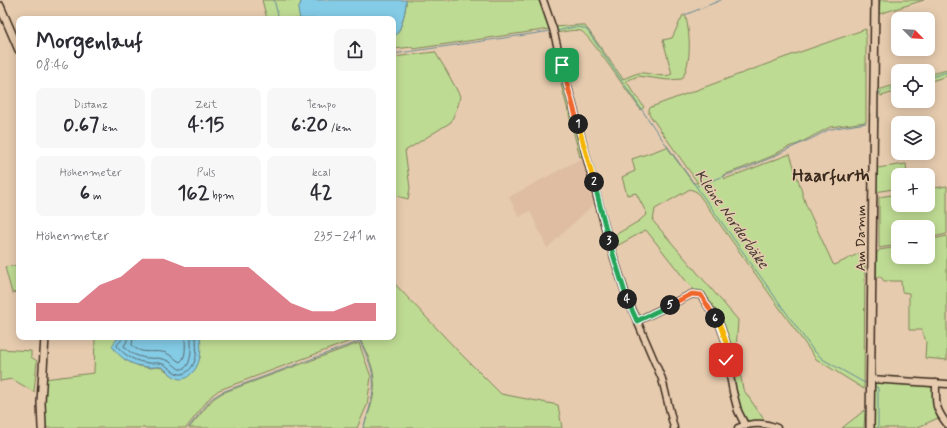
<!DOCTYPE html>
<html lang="de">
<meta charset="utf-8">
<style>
:root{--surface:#fff;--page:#f7f7f7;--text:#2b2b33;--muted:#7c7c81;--accent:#d1495b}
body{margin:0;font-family:Mynerve,sans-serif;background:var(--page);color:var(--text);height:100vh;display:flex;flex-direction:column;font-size:15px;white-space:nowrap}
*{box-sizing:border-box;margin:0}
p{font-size:13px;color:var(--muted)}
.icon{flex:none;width:22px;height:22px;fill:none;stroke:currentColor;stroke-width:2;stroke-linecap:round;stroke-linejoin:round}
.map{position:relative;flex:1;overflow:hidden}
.drawer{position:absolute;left:16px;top:16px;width:380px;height:324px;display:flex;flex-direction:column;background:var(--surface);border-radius:8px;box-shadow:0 2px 10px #0003}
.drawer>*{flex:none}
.needle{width:26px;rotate:114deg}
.fabs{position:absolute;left:891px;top:12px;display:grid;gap:8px}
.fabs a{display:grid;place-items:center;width:44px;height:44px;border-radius:8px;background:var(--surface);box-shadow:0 2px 10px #0003;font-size:20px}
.pin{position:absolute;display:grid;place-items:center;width:34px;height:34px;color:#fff;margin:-17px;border-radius:8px;box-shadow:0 2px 6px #0006}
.km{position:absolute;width:20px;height:20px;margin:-10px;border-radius:50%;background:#222;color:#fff;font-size:11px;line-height:20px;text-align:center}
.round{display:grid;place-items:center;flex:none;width:42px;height:42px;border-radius:8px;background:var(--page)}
.overview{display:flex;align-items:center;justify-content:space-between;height:68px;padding:0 20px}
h1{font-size:22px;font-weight:800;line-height:30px}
.figures{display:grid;grid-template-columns:repeat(3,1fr);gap:6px;height:68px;padding:4px 20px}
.figures div{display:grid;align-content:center;border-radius:8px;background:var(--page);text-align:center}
.figures b{font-size:20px;font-weight:800}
.figures small{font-size:11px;font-weight:400}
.figures p{font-size:11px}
.chart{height:112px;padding:8px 20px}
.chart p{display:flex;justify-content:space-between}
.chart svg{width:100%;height:72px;margin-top:4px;fill:var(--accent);opacity:.7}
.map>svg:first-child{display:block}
.built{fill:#debda2}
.green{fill:#bedb93;stroke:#7c8258}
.water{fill:#84cbe6;stroke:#678b96}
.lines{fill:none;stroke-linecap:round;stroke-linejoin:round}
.shore{stroke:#586a6e;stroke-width:1}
.stream{stroke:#678b96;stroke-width:1}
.minor-casing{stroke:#3b2a1e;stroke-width:9}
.major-casing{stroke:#3b2a1e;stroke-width:10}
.minor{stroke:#e6cbae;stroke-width:6}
.major{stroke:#e6cbae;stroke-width:7}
.split-1-casing{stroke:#fff;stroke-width:8}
.split-2-casing{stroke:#fff;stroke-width:8}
.split-3-casing{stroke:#fff;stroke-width:8}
.split-4-casing{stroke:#fff;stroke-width:8}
.split-5-casing{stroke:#fff;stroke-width:8}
.split-6-casing{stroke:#fff;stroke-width:8}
.split-7-casing{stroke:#fff;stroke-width:8}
.split-1{stroke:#f0652b;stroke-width:5}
.split-2{stroke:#f5b400;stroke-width:5}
.split-3{stroke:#22a559;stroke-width:5}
.split-4{stroke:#22a559;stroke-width:5}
.split-5{stroke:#22a559;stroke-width:5}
.split-6{stroke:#f0652b;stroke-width:5}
.split-7{stroke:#f5b400;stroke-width:5}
.labels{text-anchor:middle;stroke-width:3;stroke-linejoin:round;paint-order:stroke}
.street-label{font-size:14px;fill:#3b2a1e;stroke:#e6cbae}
.water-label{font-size:15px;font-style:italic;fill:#423a32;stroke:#e6cbae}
.district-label{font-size:18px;font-weight:bold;fill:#3b2a1e;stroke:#e6cbae}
</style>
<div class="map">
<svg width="947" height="428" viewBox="0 0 947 428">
<rect width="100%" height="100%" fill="#e6cbae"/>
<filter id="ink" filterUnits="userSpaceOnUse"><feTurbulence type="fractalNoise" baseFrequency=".025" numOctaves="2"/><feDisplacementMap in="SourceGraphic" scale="8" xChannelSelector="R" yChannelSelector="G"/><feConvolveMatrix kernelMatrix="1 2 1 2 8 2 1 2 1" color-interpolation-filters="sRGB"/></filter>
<g filter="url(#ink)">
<polygon class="built" points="584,157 596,202 547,248 530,211 519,217 509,197"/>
<g class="green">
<polygon points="262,0 300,0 301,1 299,10 300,19 267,19"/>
<path d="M406 0H539L550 29 413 49 412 47 393 49V36C394 36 395 36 396 35 401 30 407 7 406 0Z"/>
<polygon points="880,0 924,0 879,14"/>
<path d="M683 15 686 17C690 37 692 60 682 79L668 80 638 76 626 81 644 107 641 110C632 99 589 34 581 31 574 29 564 32 556 33L555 27 580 25 585 26 589 31 623 79C628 77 634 74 639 73 650 72 662 79 672 74L663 40 672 38Z"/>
<polygon points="866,29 866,122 830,127 798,144 788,147 772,156 743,168 723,175 725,179 790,154 806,205 833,264 835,265 860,253 865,255 864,389 816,359 697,192 690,189 655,209 653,221 738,320 736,351 743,389 765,421 750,422 742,415 739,409 726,340 714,313 698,290 694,291 646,230 613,248 610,238 639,221 647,214 636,193 627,195 622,177 635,171 632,159 667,147 693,183 698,183 649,114 649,109 651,107 786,57 860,31"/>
<polygon points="435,52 446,70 460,96 458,105 451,122 405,151 410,188 408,199 393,195 393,57"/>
<polygon points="947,70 947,76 928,82 928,75"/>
<polygon points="565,83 585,155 580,157 561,84"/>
<polygon points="898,84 898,91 881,96 878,90"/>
<polygon points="906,164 907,175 898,175 898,188 876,192 877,168"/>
<polygon points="947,186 947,234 928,238 928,227 898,227 898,245 879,248 879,197 898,194 898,205 928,205 928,189"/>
<polygon points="947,236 947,360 925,358 926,342 922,330 909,330 909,293 902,292 901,281 884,281 881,277 876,277 877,253 879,250 898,247 898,257 928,257 928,240"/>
<polygon points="19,265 19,292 12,293 5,267"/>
<path d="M393 280 394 283 457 350 501 394 558 405 562 428H363C369 413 376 395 374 379 373 364 365 350 359 337H393Z"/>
<polygon points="95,337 121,337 116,340 125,360 139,366 151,368 157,367 162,368 175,377 189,376 196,368 200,357 200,337 356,337 356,339 219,390 211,396 186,428 44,428 44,379 94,373"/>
<polygon points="359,343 371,377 367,405 357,428 189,428 213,399 222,393"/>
<polygon points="0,349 31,351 31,357 37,361 34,392 12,379 0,381"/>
<path d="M877 382 928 386 934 388C933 400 934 407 938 418L916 428H874V388L875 383Z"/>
<polygon points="865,410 864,428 842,428"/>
</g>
<g class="water">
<path d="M300 0H406C407 6 401 30 396 35 395 36 394 36 393 36V19H300L298 10 301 2Z"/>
<path d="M121 337H200C202 349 201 363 193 372 190 375 186 379 182 379 174 380 168 370 161 367 156 366 153 368 148 367 133 366 120 359 112 346L116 340Z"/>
</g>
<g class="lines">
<g class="shore">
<path d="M122 337C122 342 118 342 117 346 125 356 136 362 149 363 152 364 155 362 158 363 166 363 170 370 176 373 187 378 195 364 196 356 197 350 196 343 196 337"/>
<path d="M127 337V341L124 346C130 354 140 358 150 358 154 359 158 357 162 359 169 360 174 365 179 369 193 371 191 346 191 337"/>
<path d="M133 337 132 345C141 356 155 349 166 353 171 355 176 360 180 362 187 357 185 345 185 337"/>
</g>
<g class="stream">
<polyline points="274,0 279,19"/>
<polyline points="685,15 721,0"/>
<path d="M557 31C567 29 578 24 587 30L655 129 813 350 824 360 863 382 867 383"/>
<polyline points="393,54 552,31"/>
<polyline points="928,78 947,72"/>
<polyline points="878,122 877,93 898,87"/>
<polyline points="697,186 713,180 747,168 773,157 786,150 813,138 828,130 836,128 866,123"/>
<path d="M358 337C364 351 372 364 373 379 375 393 368 414 363 428"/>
<polyline points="873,385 878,388 878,428"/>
<polyline points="188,428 212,398 222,392 360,341"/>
</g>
<defs>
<g id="minor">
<polyline points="543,0 553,29 562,65 572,102 609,242 626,295 662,379 674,428"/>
<polyline points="637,321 692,294 701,295 720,325 726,342 727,360 733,392 738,411 745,425"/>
<polyline points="871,379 947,384"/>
<path d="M936 383C936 403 934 407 947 424"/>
<path d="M738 428C752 422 764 422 777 428"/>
</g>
<g id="major">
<polyline points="0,6 19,50"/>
<polyline points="42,428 41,402 45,337"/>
<polyline points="870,428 875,0"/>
</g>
</defs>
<use href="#minor" class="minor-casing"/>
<use href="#major" class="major-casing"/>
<use href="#minor" class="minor"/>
<use href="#major" class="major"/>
</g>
</g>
<g class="lines" filter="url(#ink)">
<defs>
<polyline id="split-1" points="562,65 578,124"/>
<polyline id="split-2" points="578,124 594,182"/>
<polyline id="split-3" points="594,182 609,241"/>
<polyline id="split-4" points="609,241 627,299"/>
<polyline id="split-5" points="627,299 637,321 670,305"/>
<polyline id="split-6" points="670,305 692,294 701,295 715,318"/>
<polyline id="split-7" points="715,318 720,325 726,342 726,360"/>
</defs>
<use href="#split-1" class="split-1-casing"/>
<use href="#split-2" class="split-2-casing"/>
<use href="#split-3" class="split-3-casing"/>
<use href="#split-4" class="split-4-casing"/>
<use href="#split-5" class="split-5-casing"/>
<use href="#split-6" class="split-6-casing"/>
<use href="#split-7" class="split-7-casing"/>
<use href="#split-1" class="split-1"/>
<use href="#split-2" class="split-2"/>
<use href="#split-3" class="split-3"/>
<use href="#split-4" class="split-4"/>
<use href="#split-5" class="split-5"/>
<use href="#split-6" class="split-6"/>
<use href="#split-7" class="split-7"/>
</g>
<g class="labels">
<g class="street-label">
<text transform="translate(860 238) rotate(-90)" y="5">Am Damm</text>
</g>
<g class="water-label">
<text transform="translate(732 219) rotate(55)" y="5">Kleine Norderbäke</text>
</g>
<g class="district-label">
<text x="831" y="181">Haarfurth</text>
</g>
</g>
</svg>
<div class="fabs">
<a><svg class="needle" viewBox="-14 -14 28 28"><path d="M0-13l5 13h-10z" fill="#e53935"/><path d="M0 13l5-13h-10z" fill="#7c7c81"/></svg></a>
<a><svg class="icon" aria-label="locate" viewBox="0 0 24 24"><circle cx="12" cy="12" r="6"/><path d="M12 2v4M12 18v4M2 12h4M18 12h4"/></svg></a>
<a><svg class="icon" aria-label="layers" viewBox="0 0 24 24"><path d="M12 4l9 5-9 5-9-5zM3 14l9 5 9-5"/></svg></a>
<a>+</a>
<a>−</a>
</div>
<div class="pin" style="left:562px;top:65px;background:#1e9e55"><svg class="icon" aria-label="arrive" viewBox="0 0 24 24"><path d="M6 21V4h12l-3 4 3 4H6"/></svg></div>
<div class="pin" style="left:726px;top:360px;background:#d93025"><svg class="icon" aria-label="check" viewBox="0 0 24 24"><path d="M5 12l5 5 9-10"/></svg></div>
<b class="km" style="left:578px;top:124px">1</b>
<b class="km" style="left:594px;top:182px">2</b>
<b class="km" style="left:609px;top:241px">3</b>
<b class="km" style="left:627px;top:299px">4</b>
<b class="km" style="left:670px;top:305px">5</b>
<b class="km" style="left:715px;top:318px">6</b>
<section class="drawer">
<div class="overview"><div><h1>Morgenlauf</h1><p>08:46</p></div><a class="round"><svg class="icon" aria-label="share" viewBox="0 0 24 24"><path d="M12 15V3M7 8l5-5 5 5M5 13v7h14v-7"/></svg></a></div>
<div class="figures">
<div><p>Distanz</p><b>0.67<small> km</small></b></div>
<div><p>Zeit</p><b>4:15</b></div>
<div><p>Tempo</p><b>6:20<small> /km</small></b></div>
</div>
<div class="figures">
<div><p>Höhenmeter</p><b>6<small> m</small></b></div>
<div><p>Puls</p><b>162<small> bpm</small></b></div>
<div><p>kcal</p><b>42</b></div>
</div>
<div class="chart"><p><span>Höhenmeter</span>235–241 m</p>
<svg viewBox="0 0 160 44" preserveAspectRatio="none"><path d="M0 44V33L10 33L20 33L30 22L40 17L50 6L60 6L70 11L80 11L90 11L100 11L110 22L120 33L130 38L140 38L150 33L160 33V44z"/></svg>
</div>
</section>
</div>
